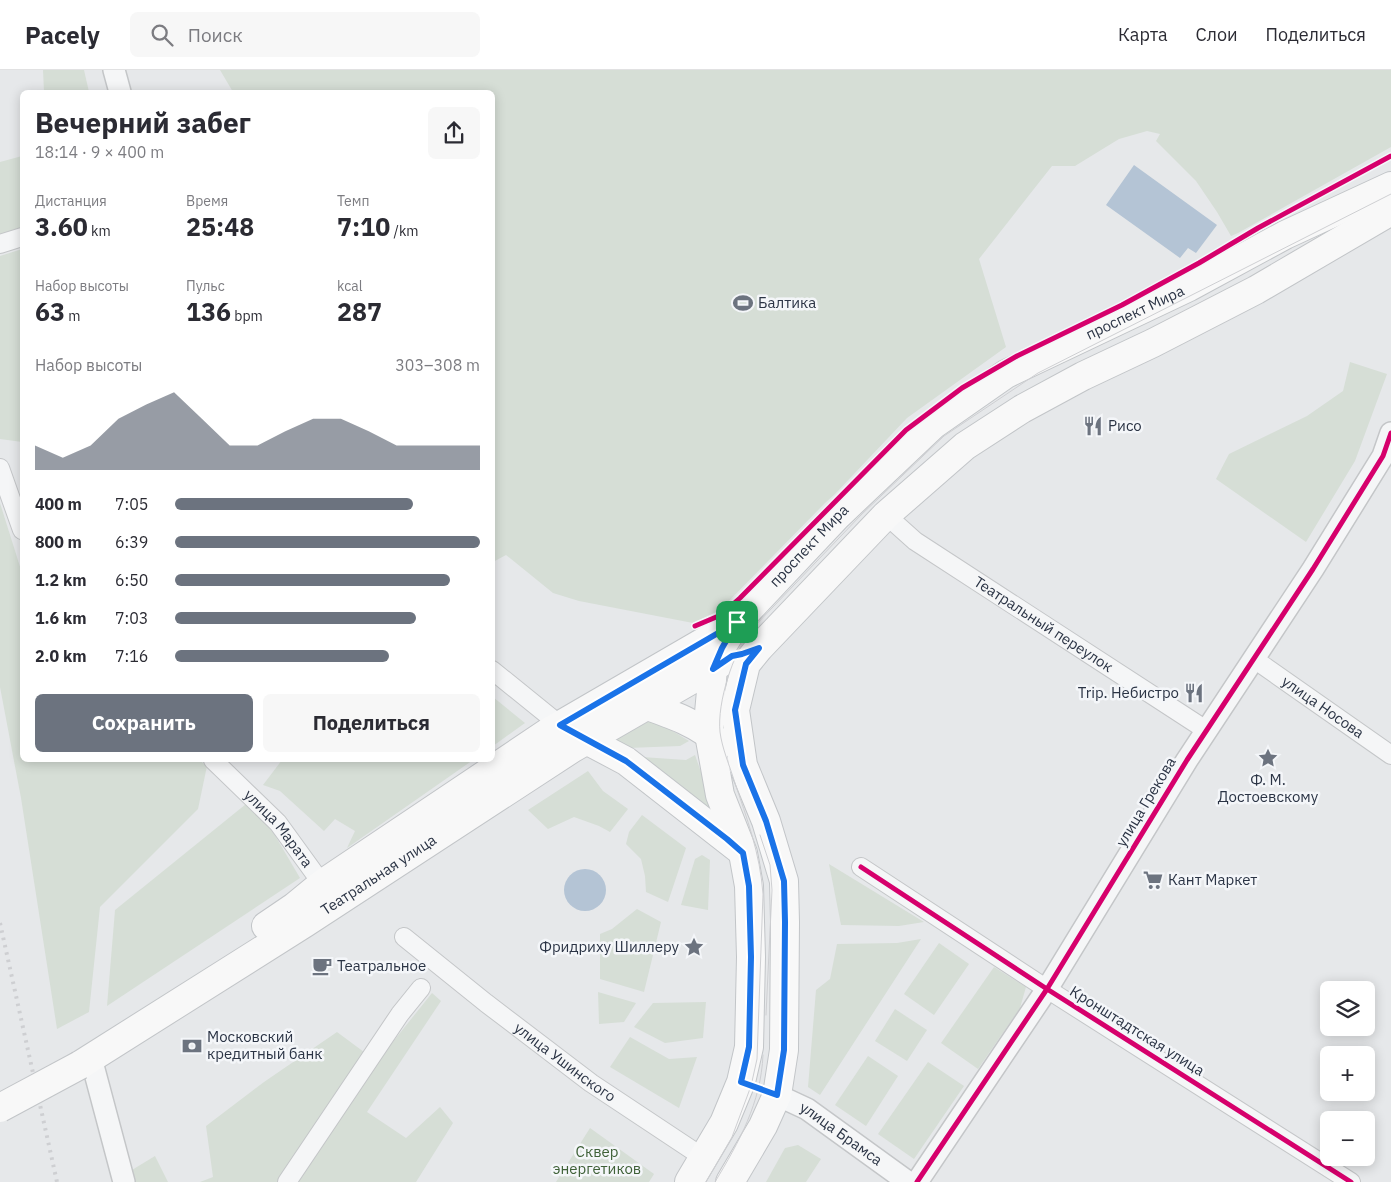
<!DOCTYPE html>
<html lang="ru">
<meta charset="utf-8">
<style>
:root{--surface:#fff;--page:#f7f7f7;--text:#2b2b33;--muted:#7c7c81;--line:#e1e1e2;--accent:#6c737f}
body{margin:0;font-family:"IBM Plex Sans",sans-serif;background:var(--page);color:var(--text);height:100vh;display:flex;flex-direction:column;font-size:19px;white-space:nowrap}
*{box-sizing:border-box;margin:0}
p{font-size:16px;color:var(--muted)}
.icon{flex:none;width:28px;height:28px;fill:none;stroke:currentColor;stroke-width:2;stroke-linecap:round;stroke-linejoin:round}
.map{position:relative;flex:1;overflow:hidden}
.side{position:absolute;left:20px;top:20px;width:475px;height:672px;display:flex;flex-direction:column;background:var(--surface);border-radius:8px;box-shadow:0 2px 12px #0003}
.side>*{flex:none}
.tools{position:absolute;left:1320px;top:911px;display:grid;gap:10px}
.tools a{display:grid;place-items:center;width:55px;height:55px;border-radius:8px;background:var(--surface);box-shadow:0 2px 12px #0003;font-size:25px}
.pin{position:absolute;display:grid;place-items:center;width:42px;height:42px;color:#fff;margin:-21px;border-radius:10px;box-shadow:0 2px 8px #0006}
.round{display:grid;place-items:center;flex:none;width:52px;height:52px;border-radius:8px;background:var(--page)}
.head{display:flex;align-items:center;justify-content:space-between;height:85px;padding:0 15px}
h1{font-size:28px;font-weight:800;line-height:38px}
.stats{display:grid;grid-template-columns:repeat(3,1fr);gap:8px;height:85px;padding:5px 15px}
.stats div{display:grid;align-content:center}
.stats b{font-size:25px;font-weight:800}
.stats small{font-size:14px;font-weight:400}
.stats p{font-size:14px}
.chart{height:140px;padding:10px 15px}
.chart p{display:flex;justify-content:space-between}
.chart svg{width:100%;height:90px;margin-top:5px;fill:var(--accent);opacity:.7}
.cta{display:flex;gap:10px;margin-top:auto;padding:10px 15px}
.cta a{flex:1;height:58px;border-radius:8px;background:var(--accent);color:#fff;font-size:20px;font-weight:800;line-height:58px;text-align:center}
.cta a+a{background:var(--page);color:var(--text)}
ul{padding:0 15px;list-style:none;font-size:16px}
li{display:grid;grid-template-columns:80px 60px 1fr;align-items:center;height:38px}
li i{height:12px;border-radius:6px;background:var(--accent)}
header{display:flex;align-items:center;gap:30px;box-sizing:border-box;height:70px;padding:0 25px;background:var(--surface);border-bottom:1px solid var(--line)}
header strong{font-size:24px}
nav{display:flex;gap:28px;margin-inline-start:auto;font-size:18px}
.search{width:350px;height:45px;background:var(--page);display:flex;align-items:center;gap:12px;box-sizing:border-box;padding:0 18px;border-radius:8px;color:var(--muted);font-size:19px}
.map>svg:first-child{display:block}
.green{fill:#d6ded6}
.water{fill:#b4c4d5}
.lines{fill:none;stroke-linecap:round;stroke-linejoin:round}
.minor-casing{stroke:#c4c6c8;stroke-width:20}
.tertiary-casing{stroke:#c4c6c8;stroke-width:24}
.primary-casing{stroke:#c2c5c8;stroke-width:30}
.minor{stroke:#f5f6f7;stroke-width:18}
.tertiary{stroke:#f5f6f7;stroke-width:21}
.primary{stroke:#f8f8f8;stroke-width:28}
.tram{stroke:#cecfd2;stroke-width:1}
.rail{stroke:#cecfd2;stroke-width:4;stroke-dasharray:2.5 5;stroke-linecap:butt}
.primary-bridge-casing{stroke:#c2c5c8;stroke-width:30;stroke-linecap:butt}
.primary-bridge{stroke:#f8f8f8;stroke-width:28}
.cycleway-casing{stroke:#f4f6f9;stroke-width:8}
.cycleway{stroke:#d6006c;stroke-width:5}
.route-casing{stroke:#fff;stroke-width:10}
.route{stroke:#1a73e8;stroke-width:6}
.labels{text-anchor:middle;stroke-width:5;stroke-linejoin:round;paint-order:stroke}
.poi-label{font-size:15px;fill:#2b3445;stroke:#f4f6f9;text-anchor:start}
.street-label{font-size:15px;fill:#2b3445;stroke:#f4f6f9}
.park-label{font-size:15px;fill:#3f6138;stroke:#f4f6f9}
</style>
<header>
<strong>Pacely</strong>
<div class="search"><svg class="icon" aria-label="search" viewBox="0 0 24 24"><circle cx="10" cy="10" r="6"/><path d="M15 15l6 6"/></svg>Поиск</div>
<nav><a>Карта</a><a>Слои</a><a>Поделиться</a></nav>
</header>
<div class="map">
<svg width="1391" height="1112" viewBox="0 0 1391 1112">
<rect width="100%" height="100%" fill="#e6e8ea"/>
<g class="green">
<polygon points="43,0 84,0 89,22 44,22"/>
<polygon points="220,0 1391,0 1391,77 1238,163 1231,166 1217,142 1196,111 1156,71 1160,64 1147,61 1119,69 1075,96 1052,96 979,189 1006,277 907,348 835,424 825,433 720,540 693,553 579,531 553,523 506,485 493,492 492,22 233,22"/>
<polygon points="22,86 22,158 0,165 0,92"/>
<polygon points="22,179 22,372 0,369 0,186"/>
<polygon points="1350,292 1387,304 1355,391 1306,472 1216,409 1229,384 1307,346 1343,321"/>
<polygon points="0,433 22,503 22,690 199,690 207,696 198,739 100,837 89,942 57,959 21,728 0,617"/>
<polygon points="493,627 525,653 493,676 492,676"/>
<polygon points="653,649 689,671 680,676 628,678 615,670"/>
<polygon points="695,685 718,750 642,687 686,690"/>
<polygon points="282,690 473,690 347,778 355,761 335,749 324,761 280,721 263,715"/>
<polygon points="588,701 603,721 628,739 610,762 599,756 574,747 548,759 528,740"/>
<polygon points="246,734 273,762 300,808 107,936 115,840"/>
<polygon points="642,745 686,778 668,832 646,822 645,806 641,789 626,774 629,762"/>
<polygon points="702,785 710,790 708,840 681,835 695,789"/>
<polygon points="829,794 924,852 899,856 841,855"/>
<polygon points="637,839 661,852 644,922 600,909 600,864 612,859"/>
<polygon points="921,869 820,1025 808,1017 816,920 830,909 837,874 897,873"/>
<polygon points="939,873 969,894 934,945 904,924"/>
<polygon points="994,897 1026,917 1020,938 978,999 941,973"/>
<polygon points="598,922 636,933 624,952 599,954"/>
<polygon points="432,923 441,931 367,1042 406,1068 440,1037 453,1053 416,1112 296,1112 380,988"/>
<polygon points="706,932 703,968 665,973 634,957 653,933"/>
<polygon points="895,939 927,960 907,991 875,971"/>
<polygon points="337,962 364,982 279,1112 200,1112 213,1107 206,1056 264,1012"/>
<polygon points="630,967 669,989 697,987 679,1038 610,997"/>
<polygon points="868,986 898,1006 866,1056 835,1035"/>
<polygon points="928,992 964,1016 914,1089 878,1064"/>
<polygon points="590,1058 654,1104 649,1112 556,1112"/>
<polygon points="798,1075 821,1089 806,1112 766,1112 785,1078"/>
<polygon points="155,1086 168,1112 130,1112 127,1103"/>
</g>
<g class="water">
<polygon points="1134,95 1217,155 1196,183 1188,178 1180,188 1106,135"/>
<circle cx="585" cy="820" r="21"/>
</g>
<g class="lines">
<defs>
<g id="minor">
<polyline points="0,174 22,167"/>
<polyline points="0,398 22,460"/>
<path id="s1" d="M886 445 915 471 1206 660"/>
<path id="s2" d="M1254 589 1391 685"/>
<polyline points="492,600 560,655"/>
<path id="s3" d="M213 690 278 753 328 822"/>
<polyline points="861,797 1047,919 1351,1112"/>
<path id="s4" d="M404 867 486 933 591 1013 704 1088"/>
<polyline points="287,1112 400,944 421,918"/>
</g>
<g id="tertiary">
<polyline points="114,0 120,22"/>
<polyline points="91,988 124,1112"/>
<path id="s5" d="M777 1025 807 1039 908 1112"/>
<polyline points="917,1112 1047,919 1187,690 1313,499 1383,386 1391,363"/>
</g>
<g id="primary">
<path d="M636 632C665 642 698 652 720 674"/>
<polyline points="573,663 626,691 740,780"/>
<polyline points="266,856 294,837 322,814 550,661 736,553"/>
<path id="s6" d="M80 995 305 853 573 678 724 591"/>
<path id="s7" d="M689 1112 724 1053 741 1012 749 977 751 887 749 816 743 783 720 725 709 664V643L713 599 721 578 737 552 838 445 933 355 1006 304 1189 217 1285 165 1391 116"/>
<polyline points="730,1112 763,1056 777,1025 784,980 785,852 784,811 766,751 743,695 735,640 746,594 759,578 886,445 965,376 1022,339 1083,306 1153,273 1256,220 1391,141"/>
</g>
</defs>
<use href="#minor" class="minor-casing"/>
<use href="#tertiary" class="tertiary-casing"/>
<use href="#primary" class="primary-casing"/>
<use href="#minor" class="minor"/>
<use href="#tertiary" class="tertiary"/>
<use href="#primary" class="primary"/>
<g class="tram">
<polyline points="760,765 770,795 772,820 766,945"/>
<path d="M706 1112 732 1067 751 1016 757 989 763 824C760 783 747 749 734 710 729 694 722 678 720 662 717 632 733 584 750 561L861 445 944 366 1038 303 1391 124"/>
<path d="M715 1112C739 1072 761 1033 763 985"/>
</g>
<polyline class="rail" points="0,853 57,1112"/>
<defs>
<polyline id="primary-bridge" points="0,1038 80,995"/>
</defs>
<use href="#primary-bridge" class="primary-bridge-casing"/>
<use href="#primary-bridge" class="primary-bridge"/>
<defs>
<g id="cycleway">
<polyline points="695,556 721,545 740,528 906,360 962,318 1017,286 1122,235 1199,193 1258,158 1391,86"/>
<polyline points="861,797 1047,919 1351,1112"/>
<polyline points="917,1112 1047,919 1187,690 1313,499 1383,386 1391,363"/>
</g>
</defs>
<use href="#cycleway" class="cycleway-casing"/>
<use href="#cycleway" class="cycleway"/>
</g>
<g class="lines">
<defs>
<polygon id="route" points="737,552 722,578 713,599 732,586 742,584 759,578 746,594 735,640 743,695 766,751 784,811 785,852 784,980 777,1025 741,1012 749,977 751,887 749,816 743,783 727,769 626,691 560,655"/>
</defs>
<use href="#route" class="route-casing"/>
<use href="#route" class="route"/>
</g>
<defs>
<symbol id="stadium-bare" viewBox="-9 -9 18 18"><path d="M0-5a6.5 5 0 1 0 0 10a6.5 5 0 1 0 0-10ZM-3.5-1.8h7v3.6h-7Z" fill="#6c737f" stroke="#f4f6f9" stroke-width="2.5" paint-order="stroke"/></symbol>
<symbol id="restaurant-bare" viewBox="-9 -9 18 18"><path d="M-5-6h1v4h1v-4h1v4h1v-4h1v5L-1.5 .5V6h-2V.5L-5-1ZM5-6V6H3V1.5H1.5Q1.5-4 5-6Z" fill="#6c737f" stroke="#f4f6f9" stroke-width="2.5" paint-order="stroke"/></symbol>
<symbol id="sight-bare" viewBox="-9 -9 18 18"><path d="M0-6L1.8-2.2L6-1.7L2.9 1.2L3.7 5.4L0 3.3L-3.7 5.4L-2.9 1.2L-6-1.7L-1.8-2.2Z" fill="#6c737f" stroke="#f4f6f9" stroke-width="2.5" paint-order="stroke"/></symbol>
<symbol id="supermarket-bare" viewBox="-9 -9 18 18"><path d="M-6-5.5h2.5l.6 2H6L4.5 2H-2.5L-4.4-4H-6ZM-1.5 3.2a1.3 1.3 0 1 0 .1 0ZM3 3.2a1.3 1.3 0 1 0 .1 0Z" fill="#6c737f" stroke="#f4f6f9" stroke-width="2.5" paint-order="stroke"/></symbol>
<symbol id="cafe-bare" viewBox="-9 -9 18 18"><path d="M-5.5-4.5H6V0H3Q3 3.5 0 3.5H-2.5Q-5.5 3.5-5.5 0ZM3-3.2v2h1.7v-2ZM-6 4.5H4V6H-6Z" fill="#6c737f" stroke="#f4f6f9" stroke-width="2.5" paint-order="stroke"/></symbol>
<symbol id="bank-bare" viewBox="-9 -9 18 18"><path d="M-6-4H6V4H-6ZM0-2.3a2.3 2.3 0 1 0 0 4.6a2.3 2.3 0 1 0 0-4.6Z" fill="#6c737f" stroke="#f4f6f9" stroke-width="2.5" paint-order="stroke"/></symbol>
</defs>
<g fill-rule="evenodd">
<use href="#stadium-bare" x="729" y="219" width="28" height="28"/>
<use href="#restaurant-bare" x="1079" y="342" width="28" height="28"/>
<use href="#restaurant-bare" x="1180" y="609" width="28" height="28"/>
<use href="#sight-bare" x="1254" y="674" width="28" height="28"/>
<use href="#supermarket-bare" x="1139" y="796" width="28" height="28"/>
<use href="#sight-bare" x="680" y="863" width="28" height="28"/>
<use href="#cafe-bare" x="308" y="882" width="28" height="28"/>
<use href="#bank-bare" x="178" y="962" width="28" height="28"/>
</g>
<g class="labels">
<g class="poi-label">
<text x="758" y="238">Балтика</text>
<text x="1108" y="361">Рисо</text>
<text x="1179" y="628" text-anchor="end">Trip. Небистро</text>
<text x="1268" y="715" text-anchor="middle">Ф. М.<tspan x="1268" dy="17">Достоевскому</tspan></text>
<text x="1168" y="815">Кант Маркет</text>
<text x="679" y="882" text-anchor="end">Фридриху Шиллеру</text>
<text x="337" y="901">Театральное</text>
<text x="207" y="972">Московский<tspan x="207" dy="17">кредитный банк</tspan></text>
</g>
<g class="street-label">
<text dy="5" stroke="none"><textPath href="#s7" startOffset="1096">проспект Мира</textPath></text>
<text dy="5" stroke="none"><textPath href="#s7" startOffset="691">проспект Мира</textPath></text>
<text dy="5" stroke="none"><textPath href="#s1" startOffset="192">Театральный переулок</textPath></text>
<text dy="5" stroke="none"><textPath href="#s2" startOffset="84">улица Носова</textPath></text>
<text transform="translate(1146 732) rotate(-59)" y="5">улица Грекова</text>
<text dy="5" stroke="none"><textPath href="#s3" startOffset="95">улица Марата</textPath></text>
<text dy="5" stroke="none"><textPath href="#s6" startOffset="354">Театральная улица</textPath></text>
<text transform="translate(1137 961) rotate(32)" y="5">Кронштадтская улица</text>
<text dy="5" stroke="none"><textPath href="#s4" startOffset="204">улица Ушинского</textPath></text>
<text dy="5" stroke="none"><textPath href="#s5" startOffset="75">улица Брамса</textPath></text>
</g>
<g class="park-label">
<text x="597" y="1087">Сквер<tspan x="597" dy="17">энергетиков</tspan></text>
</g>
</g>
</svg>
<div class="tools">
<a><svg class="icon" aria-label="layers" viewBox="0 0 24 24"><path d="M12 4l9 5-9 5-9-5zM3 14l9 5 9-5"/></svg></a>
<a>+</a>
<a>−</a>
</div>
<div class="pin" style="left:737px;top:552px;background:#1e9e55"><svg class="icon" aria-label="arrive" viewBox="0 0 24 24"><path d="M6 21V4h12l-3 4 3 4H6"/></svg></div>
<section class="side">
<div class="head"><div><h1>Вечерний забег</h1><p>18:14 · 9 × 400 m</p></div><a class="round"><svg class="icon" aria-label="share" viewBox="0 0 24 24"><path d="M12 15V3M7 8l5-5 5 5M5 13v7h14v-7"/></svg></a></div>
<div class="stats">
<div><p>Дистанция</p><b>3.60<small> km</small></b></div>
<div><p>Время</p><b>25:48</b></div>
<div><p>Темп</p><b>7:10<small> /km</small></b></div>
</div>
<div class="stats">
<div><p>Набор высоты</p><b>63<small> m</small></b></div>
<div><p>Пульс</p><b>136<small> bpm</small></b></div>
<div><p>kcal</p><b>287</b></div>
</div>
<div class="chart"><p><span>Набор высоты</span>303–308 m</p>
<svg viewBox="0 0 160 44" preserveAspectRatio="none"><path d="M0 44V32L10 38L20 32L30 19L40 12L50 6L60 19L70 32L80 32L90 25L100 19L110 19L120 25L130 32L140 32L150 32L160 32V44z"/></svg>
</div>
<ul>
<li><b>400 m</b>7:05<i style="width:78%"></i></li>
<li><b>800 m</b>6:39<i style="width:100%"></i></li>
<li><b>1.2 km</b>6:50<i style="width:90%"></i></li>
<li><b>1.6 km</b>7:03<i style="width:79%"></i></li>
<li><b>2.0 km</b>7:16<i style="width:70%"></i></li>
</ul>
<div class="cta"><a>Сохранить</a><a>Поделиться</a></div>
</section>
</div>
